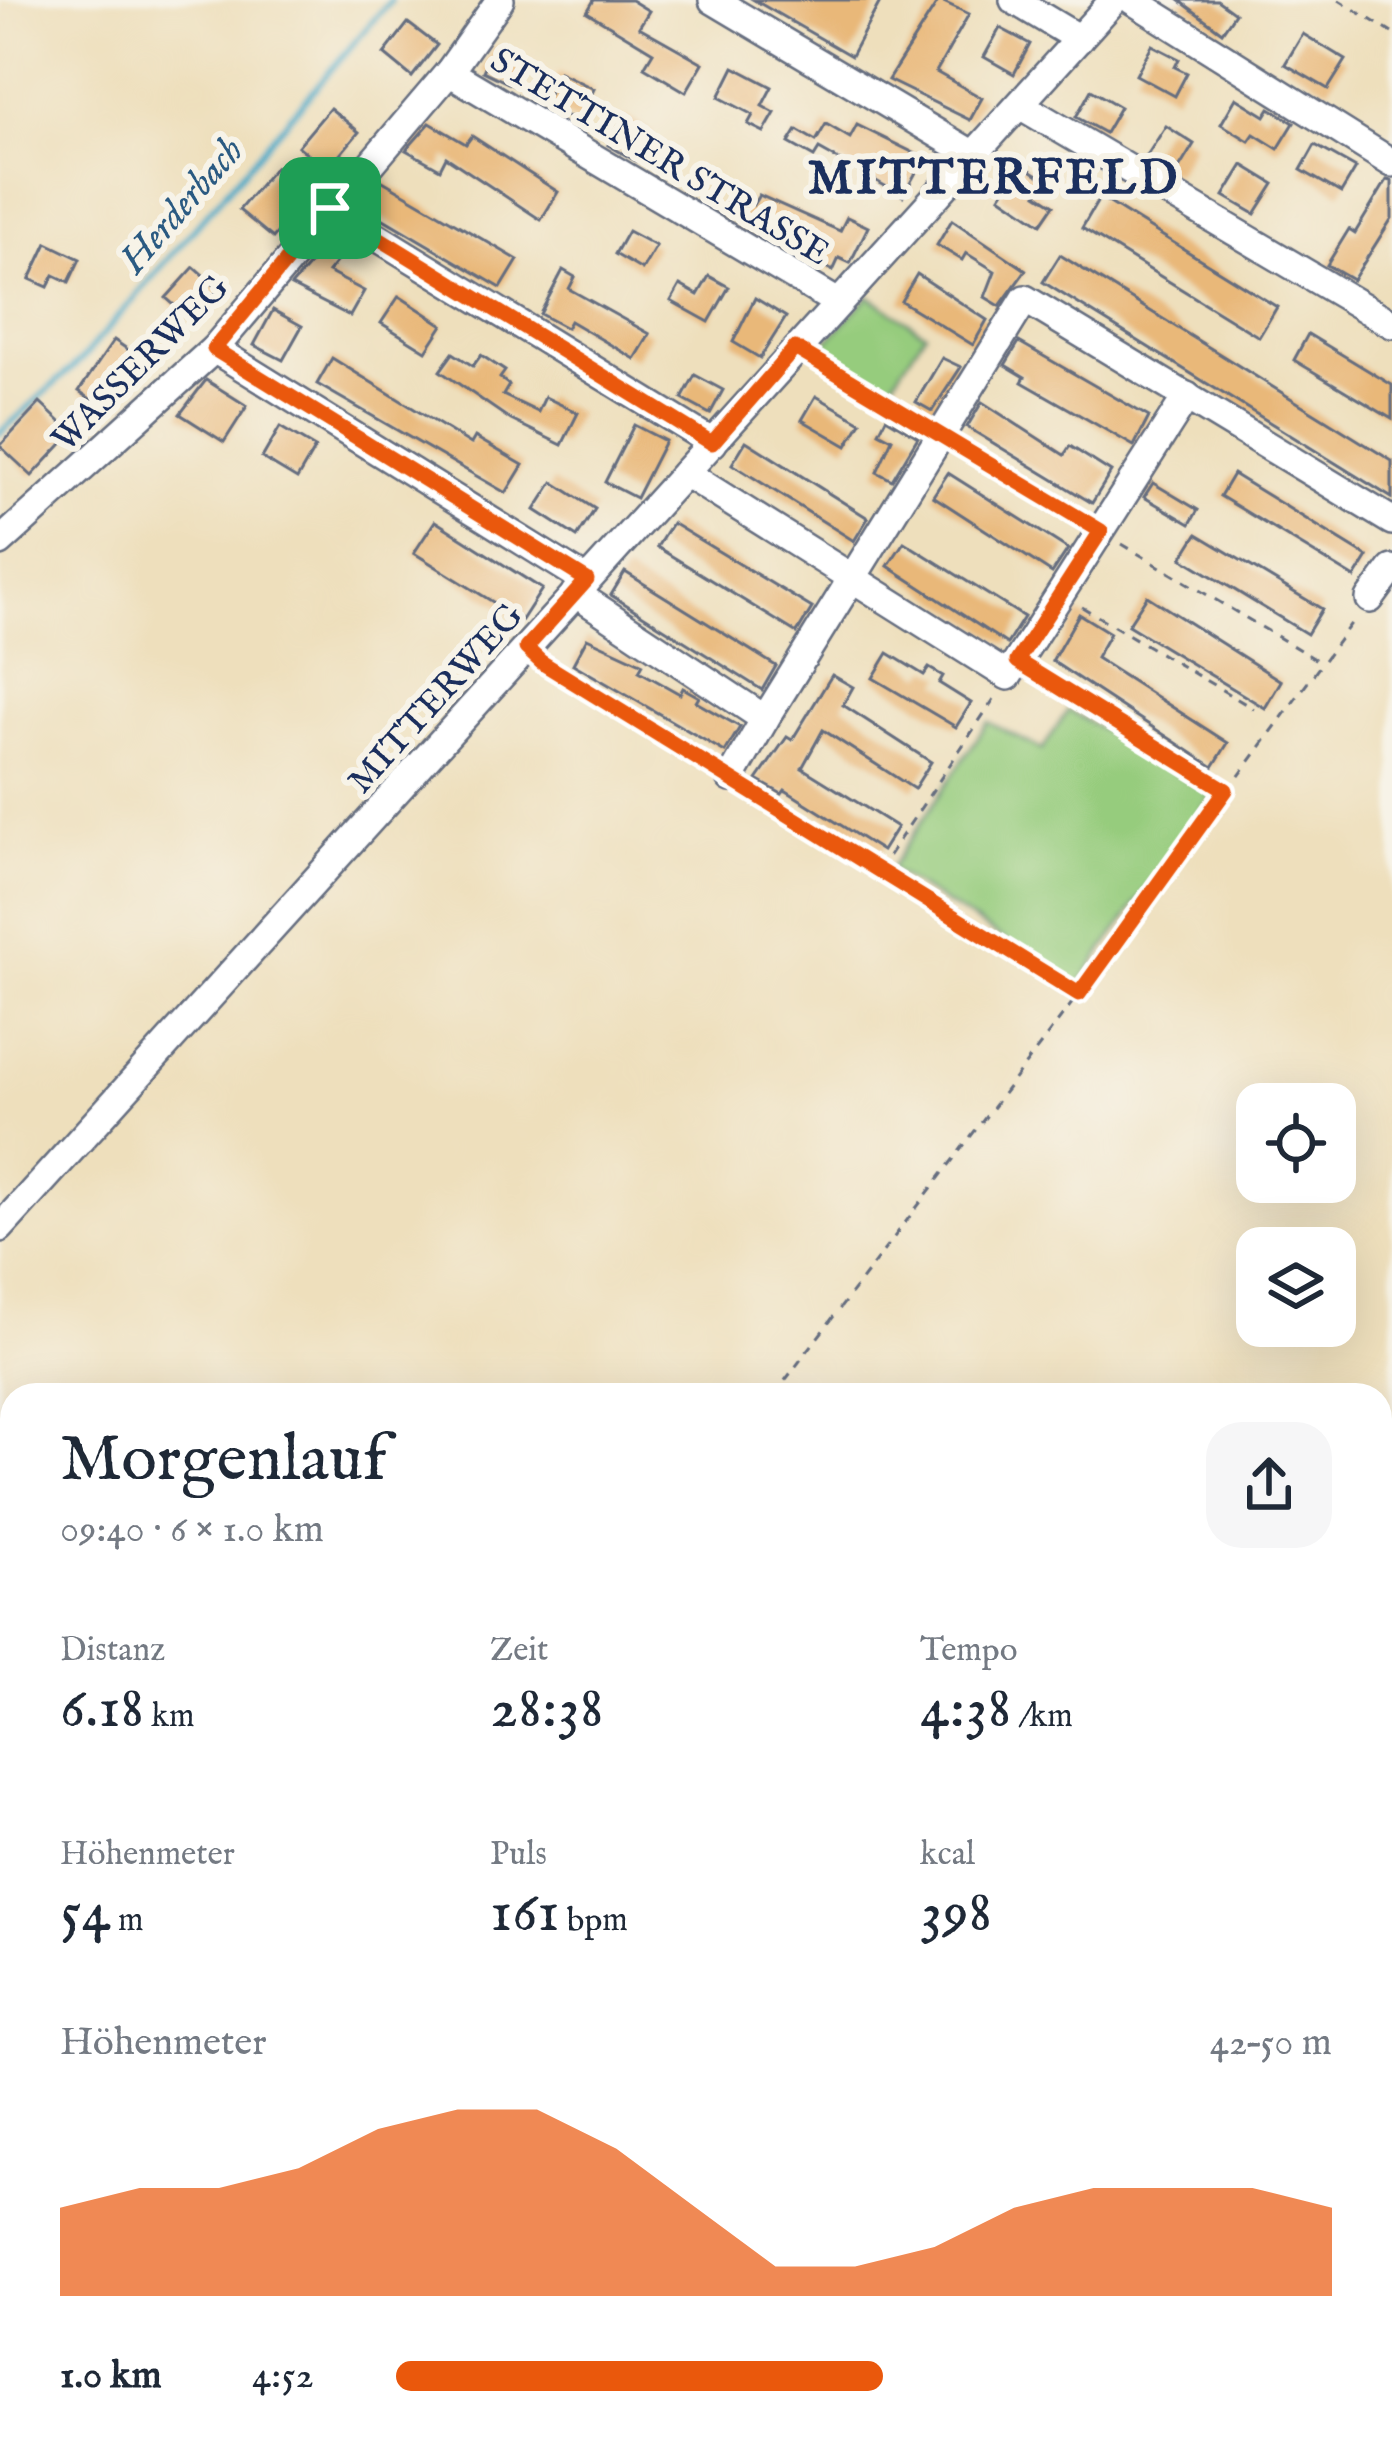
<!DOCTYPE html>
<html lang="de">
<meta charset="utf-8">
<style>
:root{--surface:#fff;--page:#f6f6f7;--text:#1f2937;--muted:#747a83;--accent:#ea580c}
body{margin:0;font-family:"IM FELL English",serif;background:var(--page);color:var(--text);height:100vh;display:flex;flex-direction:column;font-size:45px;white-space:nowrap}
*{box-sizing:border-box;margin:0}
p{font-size:39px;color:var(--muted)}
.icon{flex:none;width:66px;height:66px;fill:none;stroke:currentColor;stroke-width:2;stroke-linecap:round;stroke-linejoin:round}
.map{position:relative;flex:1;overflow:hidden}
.sheet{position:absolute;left:0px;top:1383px;width:1392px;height:1065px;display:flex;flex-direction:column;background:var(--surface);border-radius:36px 36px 0 0;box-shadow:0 12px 48px #0002}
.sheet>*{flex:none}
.tools{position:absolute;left:1236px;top:1083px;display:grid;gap:24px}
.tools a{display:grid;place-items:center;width:120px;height:120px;border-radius:24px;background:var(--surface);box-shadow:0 12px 48px #0002;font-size:60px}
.pin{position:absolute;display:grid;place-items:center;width:102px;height:102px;color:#fff;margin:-51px;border-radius:24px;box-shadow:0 6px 18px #0006}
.round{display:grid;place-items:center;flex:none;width:126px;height:126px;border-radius:36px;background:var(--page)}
.head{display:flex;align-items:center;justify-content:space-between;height:204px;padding:0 60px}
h1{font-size:66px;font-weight:600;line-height:90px}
.figures{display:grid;grid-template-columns:repeat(3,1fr);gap:18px;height:204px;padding:12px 60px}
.figures div{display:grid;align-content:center}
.figures b{font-size:60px;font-weight:600}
.figures small{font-size:33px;font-weight:400}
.figures p{font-size:33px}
.chart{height:336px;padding:24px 60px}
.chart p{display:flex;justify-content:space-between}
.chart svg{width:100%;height:216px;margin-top:12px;fill:var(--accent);opacity:.7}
ul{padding:0 60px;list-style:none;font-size:39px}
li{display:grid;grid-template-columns:192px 144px 1fr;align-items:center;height:90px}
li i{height:30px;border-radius:15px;background:var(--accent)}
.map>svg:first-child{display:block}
.built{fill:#e3d1b6}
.green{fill:#96cc7d;stroke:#587e6e;stroke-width:3}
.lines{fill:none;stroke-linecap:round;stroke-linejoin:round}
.stream{stroke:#47a9c6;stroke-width:6}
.building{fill:#e9b879}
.minor-casing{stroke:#656d7f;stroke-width:32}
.path{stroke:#656d7f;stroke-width:3;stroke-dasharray:9 9;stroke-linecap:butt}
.minor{stroke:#fff;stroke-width:27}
.route-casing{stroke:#fff;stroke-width:24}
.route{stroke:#ea580c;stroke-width:15}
.labels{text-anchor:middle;stroke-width:12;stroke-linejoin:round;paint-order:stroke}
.street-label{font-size:36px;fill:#1b2f5e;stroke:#f7f3e8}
.water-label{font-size:39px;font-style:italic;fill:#2a5a82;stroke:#f7f3e8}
.district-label{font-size:48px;font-weight:bold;letter-spacing:3px;fill:#1b2f5e;stroke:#f7f3e8}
</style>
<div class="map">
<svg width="1392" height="2447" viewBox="0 0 1392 2447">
<rect width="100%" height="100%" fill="#f7f3e8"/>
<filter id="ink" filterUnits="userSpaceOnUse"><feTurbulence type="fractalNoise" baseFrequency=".00833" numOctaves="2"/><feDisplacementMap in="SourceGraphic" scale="24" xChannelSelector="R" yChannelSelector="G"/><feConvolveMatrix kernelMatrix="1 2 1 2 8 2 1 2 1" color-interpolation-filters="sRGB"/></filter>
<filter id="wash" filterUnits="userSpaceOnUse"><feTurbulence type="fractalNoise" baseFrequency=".004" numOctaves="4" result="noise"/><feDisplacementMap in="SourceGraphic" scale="48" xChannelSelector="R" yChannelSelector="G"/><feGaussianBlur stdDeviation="2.7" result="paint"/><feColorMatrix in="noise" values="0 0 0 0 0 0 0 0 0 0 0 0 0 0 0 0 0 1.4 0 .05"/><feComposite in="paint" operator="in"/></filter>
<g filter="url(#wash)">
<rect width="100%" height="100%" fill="#eedfbc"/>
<polygon class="built" points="1380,2205 1392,2211 1392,2447 1119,2447 1105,2439 1380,2436"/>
<g class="green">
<polygon points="869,296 925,333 885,394 817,352"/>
<polygon points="1068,710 1212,795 1078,986 890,869 988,722 1042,750"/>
<polygon points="435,2436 734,2436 726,2447 429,2447"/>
<polygon points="809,2436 1106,2436 1099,2447 827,2447"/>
</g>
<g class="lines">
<polyline class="stream" points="0,433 81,360 391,0"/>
</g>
<g id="blocks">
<g class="building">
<polygon points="594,0 631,0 649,11 639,27 703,63 686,92 644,67 653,52 587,12"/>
<polygon points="754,0 881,0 851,56"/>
<polygon points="939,0 969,14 936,72 982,98 970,120 888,80"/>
<polygon points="1179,0 1217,0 1235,13 1222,32"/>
<polygon points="408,23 437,45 412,77 384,54"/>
<polygon points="1000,28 1030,44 1014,74 984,57"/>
<polygon points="1303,34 1346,60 1328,89 1285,64"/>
<polygon points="1152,45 1179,59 1175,67 1187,73 1175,96 1136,75"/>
<polygon points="495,46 526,61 514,86 483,71"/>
<polygon points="734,67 772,87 762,106 775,113 764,132 748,124 753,115 719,97"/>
<polygon points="559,72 594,89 578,122 543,105"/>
<polygon points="1091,90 1120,107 1105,133 1076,117"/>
<polygon points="1236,98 1265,116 1270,108 1294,123 1278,149 1254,134 1249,141 1221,124"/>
<polygon points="330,108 359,132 327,170 298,146"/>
<polygon points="625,116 653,133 636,161 608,145"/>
<polygon points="430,123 466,144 472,136 558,192 541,220 446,157 440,169 406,150"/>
<polygon points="826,124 850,138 857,125 924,158 903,196 819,149 814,157 789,143 797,130 816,141"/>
<polygon points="1166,126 1194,144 1175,175 1146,157"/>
<polygon points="1315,145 1356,168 1341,193 1301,170"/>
<polygon points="1021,164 1046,180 1037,194 1054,205 1041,224 1000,196"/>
<polygon points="1243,165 1274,184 1255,214 1224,196"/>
<polygon points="275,167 308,195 273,238 239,210"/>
<polygon points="381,180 518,260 501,288 360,205"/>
<polygon points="1387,180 1392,181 1392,218 1353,280 1327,265 1349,229 1355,233"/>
<polygon points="732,193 753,205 759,195 840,231 847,217 868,227 850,263 839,258 833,271 724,207"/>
<polygon points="1100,197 1277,307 1259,337 1082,228"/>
<polygon points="952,220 1026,270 1000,306 985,297 995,271 966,253 962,260 937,245"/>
<polygon points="628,231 656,246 642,270 615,254"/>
<polygon points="47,243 80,259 69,282 54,275 48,287 30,279"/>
<polygon points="323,249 337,261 328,272 364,291 350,316 291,286"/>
<polygon points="1060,255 1392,461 1392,498 1043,282"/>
<polygon points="194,267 219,289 191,320 166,298"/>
<polygon points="563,270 575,277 569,289 650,334 635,359 570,321 566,328 540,314"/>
<polygon points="917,274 987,320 973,345 901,301"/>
<polygon points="709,276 729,287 709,322 671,301 680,285 698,295"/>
<polygon points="399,296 443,325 426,351 381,323"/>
<polygon points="755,298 786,317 760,358 733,342"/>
<polygon points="273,310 302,326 283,360 254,345"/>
<polygon points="1308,334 1392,385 1392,419 1294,360"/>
<polygon points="114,340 137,356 102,407 79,391"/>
<polygon points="1019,342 1149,417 1134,446 1022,382 1025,377 1005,365"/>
<polygon points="453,353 473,366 481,355 505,371 500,378 509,385 503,395 538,412 545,397 578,413 562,445 511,420 440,371"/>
<polygon points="332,358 471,444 475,437 523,465 506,493 317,384"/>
<polygon points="942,358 961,367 932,411 916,402"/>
<polygon points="695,375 723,390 710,414 682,399"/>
<polygon points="206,380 247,406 224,442 180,414"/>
<polygon points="816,396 861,422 847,446 802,420"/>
<polygon points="982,402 1064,455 1070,446 1111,472 1092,503 967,427"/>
<polygon points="40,403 72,433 32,476 0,446"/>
<polygon points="886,418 918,437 892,480 877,472 892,439 879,432"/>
<polygon points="634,425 665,441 636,498 605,482"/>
<polygon points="280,427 315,448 297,479 262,458"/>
<polygon points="746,441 868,518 854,541 732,464"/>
<polygon points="948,473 1068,549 1052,573 933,496"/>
<polygon points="1233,474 1368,557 1355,578 1220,496"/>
<polygon points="553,482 595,509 577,537 535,510"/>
<polygon points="1153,483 1198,510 1190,524 1144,497"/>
<polygon points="435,521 542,589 522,620 414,553"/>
<polygon points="672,523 812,608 797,633 657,547"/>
<polygon points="1197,534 1322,609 1307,634 1182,558"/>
<polygon points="904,542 1024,617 1007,644 888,566"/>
<polygon points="625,572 776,666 762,690 611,595"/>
<polygon points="1147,596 1281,681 1265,708 1128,625"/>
<polygon points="1079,614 1110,633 1096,658 1228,743 1213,767 1052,661"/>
<polygon points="587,638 643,664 639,671 680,694 683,688 699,697 696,702 740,727 725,752 573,664"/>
<polygon points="888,653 924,675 929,668 943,676 939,683 971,703 956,727 873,678"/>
<polygon points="832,675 853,687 843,705 931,762 914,789 823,730 802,768 897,827 882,851 785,790 782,794 757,780 787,737 792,740"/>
</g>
</g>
</g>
<g filter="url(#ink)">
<use href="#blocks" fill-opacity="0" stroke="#656d7f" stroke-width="3"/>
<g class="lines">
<defs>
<g id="minor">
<polyline points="713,0 972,154"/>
<polyline points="1014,0 1079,39"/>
<polyline points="1132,0 1392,163"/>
<polyline points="449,72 835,301"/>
<polyline points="1020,105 1392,324"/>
<polyline points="330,208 713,443"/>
<polyline points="214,349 587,581"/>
<polyline points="685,473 1008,676 1187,396"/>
<polyline points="0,542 214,349 449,72 500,0"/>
<polyline points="575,593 765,719 1025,299 1392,521"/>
<polyline points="1370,599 1392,569"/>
<polyline points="731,778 765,719"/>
<polyline points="0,1228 1114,0"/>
<polyline points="0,1522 12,1529"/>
<polyline points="1380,1818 1392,1825"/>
<polyline points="1380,2325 1392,2332"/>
<polyline points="0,2422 12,2406"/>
</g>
</defs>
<use href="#minor" class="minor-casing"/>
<g class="path">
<polyline points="1339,0 1392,33"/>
<polyline points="818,362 918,423"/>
<polyline points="962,449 1078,517"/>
<polyline points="1122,544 1320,662"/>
<polyline points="1082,607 1254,709"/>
<polyline points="543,663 709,765"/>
<polyline points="1039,674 1224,789"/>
<polyline points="994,699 879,870 1077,993"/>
<polyline points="753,792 877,869"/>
<polyline points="774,1395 1079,994 1355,618"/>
<polyline points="1380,1537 1392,1521"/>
</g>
<use href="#minor" class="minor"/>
</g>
</g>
<g class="lines" filter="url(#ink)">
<defs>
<polygon id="route" points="330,208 712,443 795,348 1101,531 1017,661 1226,790 1079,994 541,662 526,648 587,580 214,349"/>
</defs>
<use href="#route" class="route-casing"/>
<use href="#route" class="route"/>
</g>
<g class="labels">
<g class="street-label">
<text transform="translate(661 155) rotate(31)" y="13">STETTINER STRASSE</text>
<text transform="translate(139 362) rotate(-45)" y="13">WASSERWEG</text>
<text transform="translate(434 697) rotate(-48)" y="13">MITTERWEG</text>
</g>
<g class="water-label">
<text transform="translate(180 204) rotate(-49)" y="14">Herderbach</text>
</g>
<g class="district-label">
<text x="994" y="193">MITTERFELD</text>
</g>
</g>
</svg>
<div class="tools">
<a><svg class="icon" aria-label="locate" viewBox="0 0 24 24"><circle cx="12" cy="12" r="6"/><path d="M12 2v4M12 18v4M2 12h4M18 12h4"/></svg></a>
<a><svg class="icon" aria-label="layers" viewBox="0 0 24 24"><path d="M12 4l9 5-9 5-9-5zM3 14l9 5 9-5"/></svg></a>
</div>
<div class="pin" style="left:330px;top:208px;background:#1e9e55"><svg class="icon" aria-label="arrive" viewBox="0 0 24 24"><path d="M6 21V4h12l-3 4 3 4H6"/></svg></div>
<section class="sheet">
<div class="head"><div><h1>Morgenlauf</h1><p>09:40 · 6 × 1.0 km</p></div><a class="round"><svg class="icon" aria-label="share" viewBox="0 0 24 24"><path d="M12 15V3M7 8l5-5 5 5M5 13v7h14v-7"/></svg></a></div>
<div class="figures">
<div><p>Distanz</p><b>6.18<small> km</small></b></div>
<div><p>Zeit</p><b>28:38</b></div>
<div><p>Tempo</p><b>4:38<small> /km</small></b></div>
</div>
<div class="figures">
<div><p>Höhenmeter</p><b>54<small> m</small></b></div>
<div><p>Puls</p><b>161<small> bpm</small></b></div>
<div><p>kcal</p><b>398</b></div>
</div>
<div class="chart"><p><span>Höhenmeter</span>42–50 m</p>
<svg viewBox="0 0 160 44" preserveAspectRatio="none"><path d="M0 44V26L10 22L20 22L30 18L40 10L50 6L60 6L70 14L80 26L90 38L100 38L110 34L120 26L130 22L140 22L150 22L160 26V44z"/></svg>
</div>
<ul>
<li><b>1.0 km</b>4:52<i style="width:52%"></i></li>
</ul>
</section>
</div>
